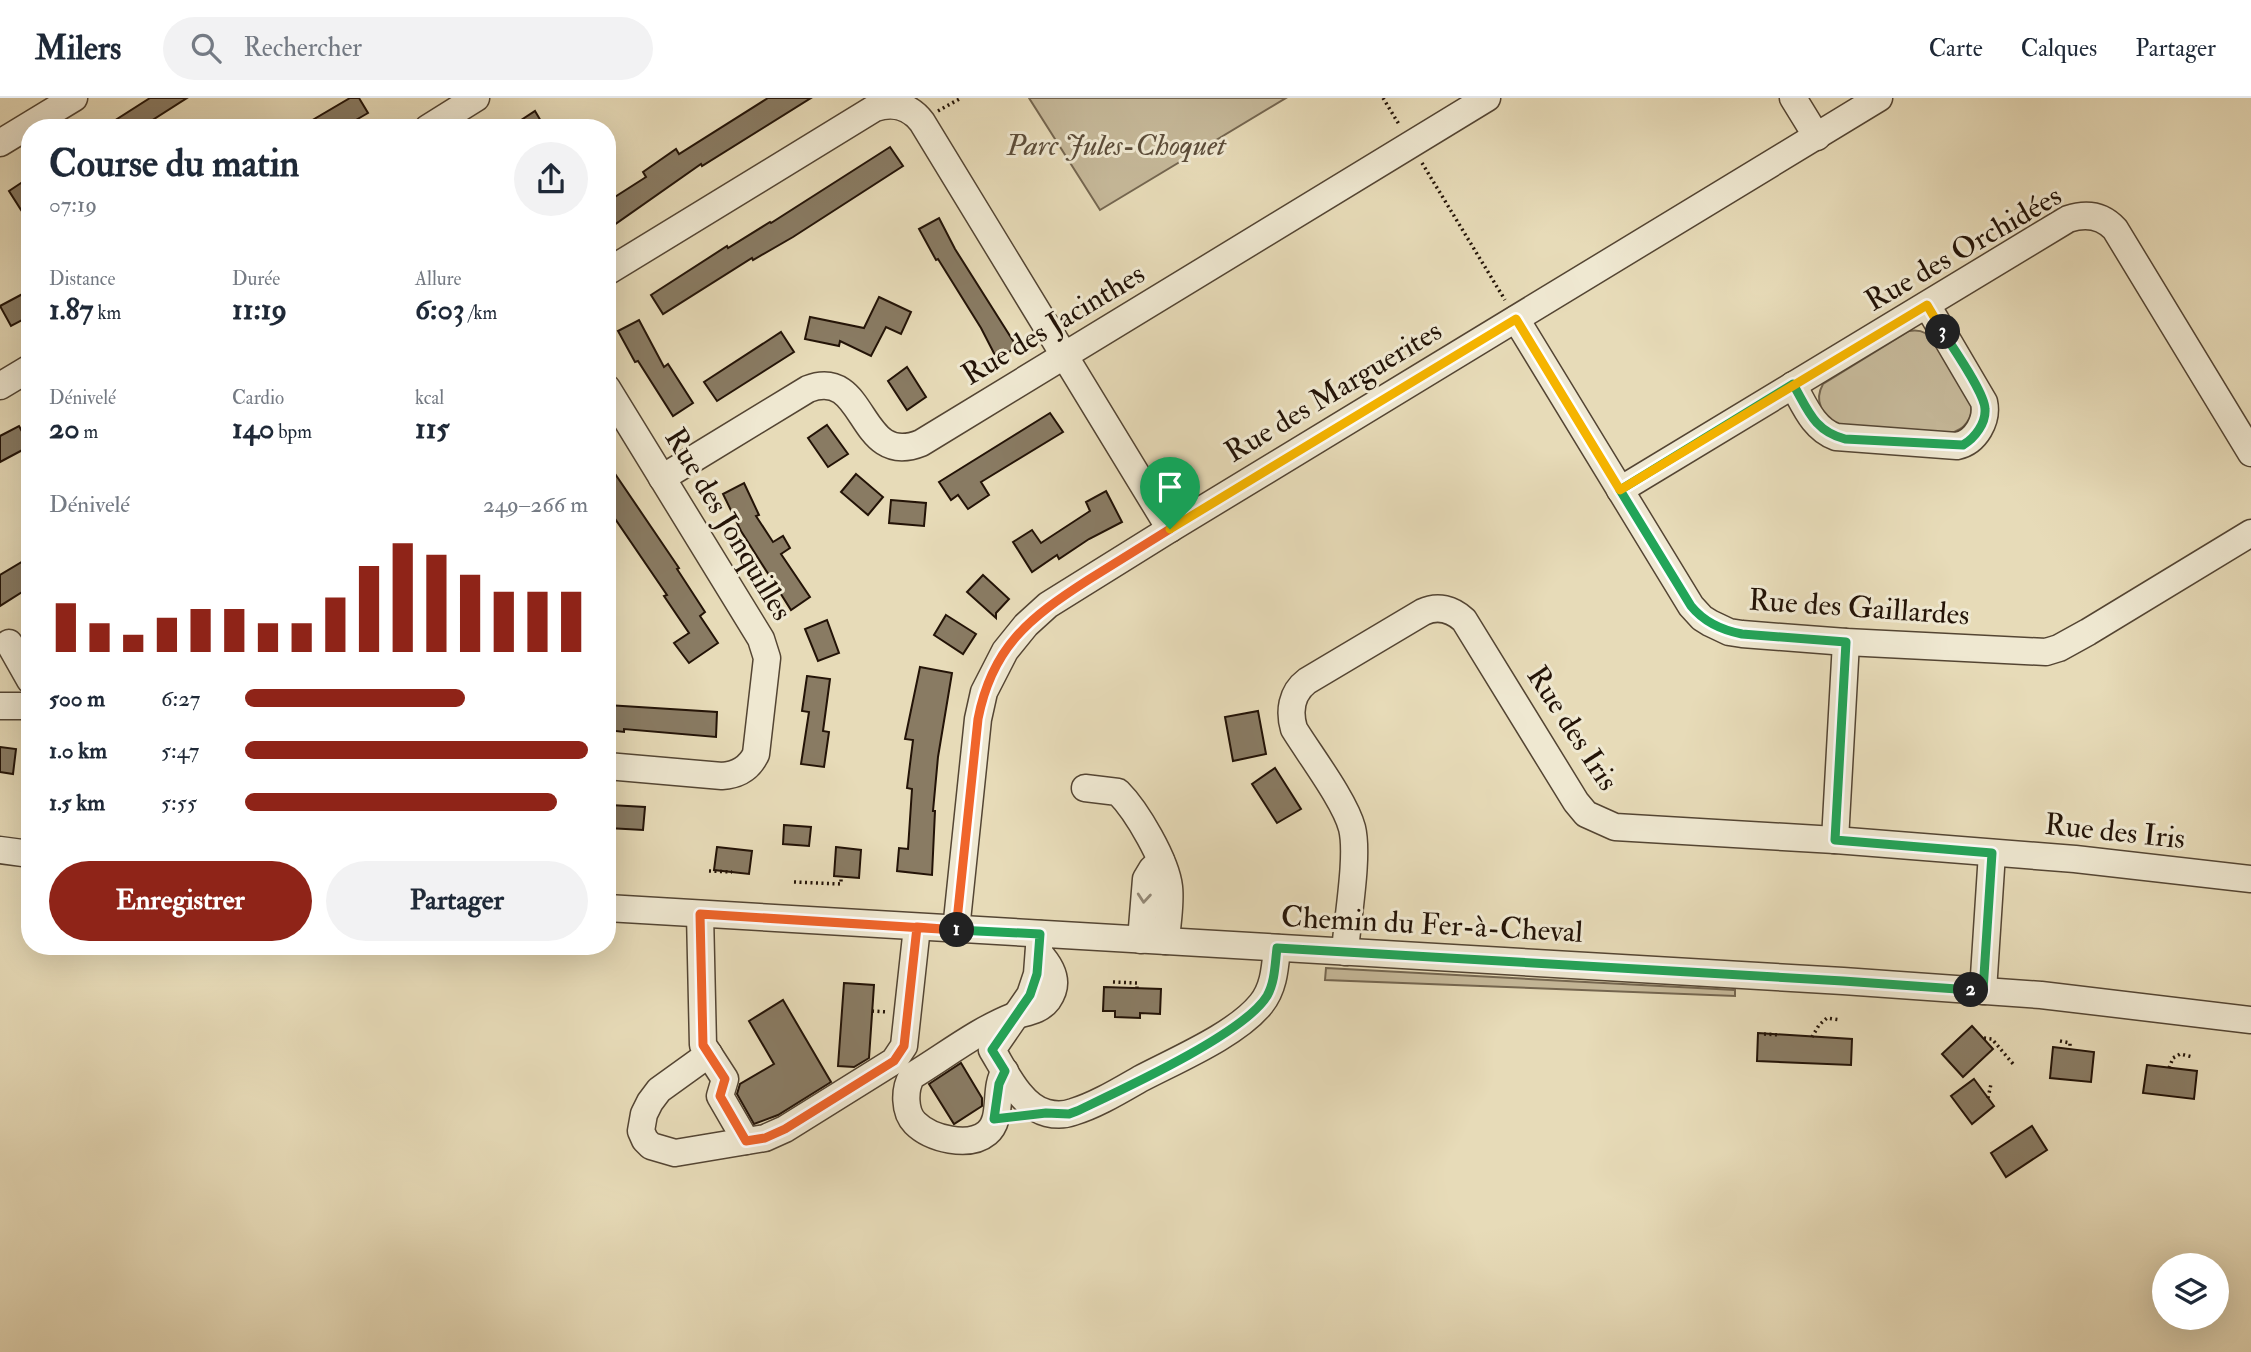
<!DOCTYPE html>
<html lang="fr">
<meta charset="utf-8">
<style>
:root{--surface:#fff;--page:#f2f2f3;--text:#1f2937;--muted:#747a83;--line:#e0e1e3;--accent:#8f2418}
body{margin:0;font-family:"IM FELL Double Pica",serif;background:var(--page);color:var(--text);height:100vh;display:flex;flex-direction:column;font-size:26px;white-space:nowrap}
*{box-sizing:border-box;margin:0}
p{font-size:23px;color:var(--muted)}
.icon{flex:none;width:38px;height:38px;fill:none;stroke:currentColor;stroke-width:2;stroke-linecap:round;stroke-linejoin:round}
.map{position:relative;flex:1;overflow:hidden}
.drawer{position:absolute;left:21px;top:21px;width:595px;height:836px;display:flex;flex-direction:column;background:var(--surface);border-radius:28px;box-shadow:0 7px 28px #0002}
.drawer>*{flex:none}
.fabs{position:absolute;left:2152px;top:1155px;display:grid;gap:14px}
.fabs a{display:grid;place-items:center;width:77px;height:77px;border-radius:50%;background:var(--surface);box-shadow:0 7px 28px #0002;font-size:35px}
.pin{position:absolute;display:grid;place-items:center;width:60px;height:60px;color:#fff;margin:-72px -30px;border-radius:50% 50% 50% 0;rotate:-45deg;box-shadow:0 0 7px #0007}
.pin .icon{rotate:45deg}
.km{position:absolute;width:35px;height:35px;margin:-18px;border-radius:50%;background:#222;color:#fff;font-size:19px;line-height:35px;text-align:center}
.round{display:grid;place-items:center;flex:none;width:74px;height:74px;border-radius:37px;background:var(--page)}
.summary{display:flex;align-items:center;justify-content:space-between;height:119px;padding:0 28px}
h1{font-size:38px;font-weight:800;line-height:52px}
.figures{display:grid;grid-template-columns:repeat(3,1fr);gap:10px;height:119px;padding:7px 28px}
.figures div{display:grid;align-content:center}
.figures b{font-size:30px;font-weight:800}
.figures small{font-size:19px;font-weight:400}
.figures p{font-size:19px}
.chart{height:196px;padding:14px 28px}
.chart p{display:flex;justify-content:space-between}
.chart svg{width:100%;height:126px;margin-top:7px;stroke:var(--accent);stroke-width:6}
.cta{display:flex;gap:14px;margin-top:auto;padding:14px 28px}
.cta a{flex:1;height:80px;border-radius:42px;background:var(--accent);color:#fff;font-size:28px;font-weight:800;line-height:80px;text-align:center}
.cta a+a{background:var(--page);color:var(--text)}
ul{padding:0 28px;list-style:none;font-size:23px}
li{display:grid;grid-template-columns:112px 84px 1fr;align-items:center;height:52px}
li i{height:18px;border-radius:9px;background:var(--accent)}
header{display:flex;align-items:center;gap:42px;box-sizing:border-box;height:98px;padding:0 35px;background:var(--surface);border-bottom:2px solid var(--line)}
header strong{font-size:33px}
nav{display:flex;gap:38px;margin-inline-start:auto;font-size:24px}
.search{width:490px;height:63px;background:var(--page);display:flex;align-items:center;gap:18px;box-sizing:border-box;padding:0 24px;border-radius:38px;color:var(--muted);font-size:26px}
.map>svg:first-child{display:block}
.green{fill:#c6b99a;stroke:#746650;stroke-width:2}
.building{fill:#897b63;stroke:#231307;stroke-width:2}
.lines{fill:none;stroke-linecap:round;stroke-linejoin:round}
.minor-casing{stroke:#544533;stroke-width:29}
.path{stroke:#231307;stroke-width:3.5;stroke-dasharray:2 3.5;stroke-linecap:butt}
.minor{stroke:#efe8d1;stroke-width:26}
.oneway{stroke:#938876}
.split-1-casing{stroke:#fff;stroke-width:14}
.split-2-casing{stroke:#fff;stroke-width:14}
.split-3-casing{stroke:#fff;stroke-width:14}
.split-4-casing{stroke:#fff;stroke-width:14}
.split-1{stroke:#f0652b;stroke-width:9}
.split-2{stroke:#22a559;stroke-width:9}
.split-3{stroke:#22a559;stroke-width:9}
.split-4{stroke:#f5b400;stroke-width:9}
.labels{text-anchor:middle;stroke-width:6;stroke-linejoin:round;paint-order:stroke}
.park-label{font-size:30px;font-style:italic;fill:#5c4d3a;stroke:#efe8d1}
.street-label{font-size:30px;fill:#231307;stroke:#efe8d1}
</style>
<header>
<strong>Milers</strong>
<div class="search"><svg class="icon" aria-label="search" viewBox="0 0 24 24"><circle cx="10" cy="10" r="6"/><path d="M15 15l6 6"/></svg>Rechercher</div>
<nav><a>Carte</a><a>Calques</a><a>Partager</a></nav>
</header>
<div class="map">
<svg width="2251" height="1254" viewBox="0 0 2251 1254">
<rect width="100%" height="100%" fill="#e7dbb8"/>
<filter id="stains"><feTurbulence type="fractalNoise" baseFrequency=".00286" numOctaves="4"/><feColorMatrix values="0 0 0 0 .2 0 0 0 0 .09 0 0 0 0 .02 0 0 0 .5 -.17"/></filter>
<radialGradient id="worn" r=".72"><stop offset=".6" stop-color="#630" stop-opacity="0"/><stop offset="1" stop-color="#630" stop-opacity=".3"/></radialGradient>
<g class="green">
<polygon points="1029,0 1286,0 1100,112"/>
<path d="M1909 233C1915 232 1920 232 1925 235 1939 243 1962 290 1971 306 1973 320 1965 332 1950 335L1837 327C1823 316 1813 304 1823 286Z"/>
<polygon points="1326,870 1735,892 1735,898 1325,882"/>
</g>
<g class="building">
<polygon points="150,0 187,0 140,30 103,30"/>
<polygon points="350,0 359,0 368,15 342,30 299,30"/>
<polygon points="768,0 811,0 702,68 701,66 614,127 607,117 607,104 646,79 643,74 676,51 679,56"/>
<polygon points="535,13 545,30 509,30"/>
<polygon points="890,49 903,68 793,139 753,162 752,160 663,216 651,197 727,148 728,150 770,124 771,125"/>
<polygon points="30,79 30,126 9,93"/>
<polygon points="939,120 955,151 1017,249 997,261 981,230 938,161 936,162 919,131"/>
<polygon points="30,192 30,218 11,228 0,208"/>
<polygon points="879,199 911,214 901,236 886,229 871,258 840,243 839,248 805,241 810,219 864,230"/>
<polygon points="639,222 664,269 668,266 693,305 673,318 638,263 635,264 618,233"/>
<polygon points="781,234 794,254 717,303 704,284"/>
<polygon points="907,269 926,299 907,312 888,283"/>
<polygon points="1050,315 1063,334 981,384 989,397 968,411 958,397 951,402 939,384"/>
<polygon points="827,327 848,356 828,369 808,340"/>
<polygon points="19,328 30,348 0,364 0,338"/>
<polygon points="607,364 679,470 677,471 705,514 700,518 718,545 689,565 674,545 689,535 664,498 667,497 607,409"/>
<polygon points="856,376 883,399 868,417 841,394"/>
<polygon points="744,385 759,417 756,418 773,444 783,438 790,450 781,456 810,499 791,512 741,433 723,396"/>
<polygon points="1106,393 1122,424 1089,441 1059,461 1057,457 1032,474 1013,444 1032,432 1041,445 1090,413 1086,404"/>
<polygon points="891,402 926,405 924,428 889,425"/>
<polygon points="30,459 30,489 0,508 0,477"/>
<polygon points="983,477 1009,501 996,515 996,520 967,494"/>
<polygon points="946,517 976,536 963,556 934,537"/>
<polygon points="827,522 839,555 818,563 805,531"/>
<polygon points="920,569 952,575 938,659 933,713 935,713 932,777 897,773 899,750 908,751 912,691 907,690 913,642 905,641"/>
<polygon points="807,578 830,581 823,633 829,634 824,669 801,666 809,614 802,613"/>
<polygon points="607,607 717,614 716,639 624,631 624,634 607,632"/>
<polygon points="1258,613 1266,656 1233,663 1225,619"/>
<polygon points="0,649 16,651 13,676 0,674"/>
<polygon points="1275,670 1301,711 1277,725 1252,686"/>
<polygon points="610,707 645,709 643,732 608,730"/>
<polygon points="784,727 811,729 809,748 783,746"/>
<polygon points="717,749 752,753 749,776 714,772"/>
<polygon points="836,749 861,752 859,780 834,778"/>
<polygon points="844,885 874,887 869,960 854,969 838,968"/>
<polygon points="1104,889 1161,891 1160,916 1140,915 1140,920 1115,919 1115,913 1103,913"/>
<polygon points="783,902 831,984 778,1017 754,1026 737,996 740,986 774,966 749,923"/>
<polygon points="1972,928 1993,951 1963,979 1942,956"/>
<polygon points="1758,935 1852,941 1851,967 1757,963"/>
<polygon points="2053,949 2094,954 2091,984 2050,980"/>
<polygon points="961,965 982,1000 982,1008 954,1026 929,986"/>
<polygon points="2147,967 2197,973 2194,1001 2143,995"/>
<polygon points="1974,981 1994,1008 1972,1026 1951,998"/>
<polygon points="2032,1028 2047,1052 2006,1079 1991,1055"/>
</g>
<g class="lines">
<defs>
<g id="minor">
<polyline points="1793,0 1817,39"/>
<polyline points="428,30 476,0"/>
<polyline points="0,45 74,0"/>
<path d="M607 174 875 10C894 4 910 8 922 24L1170 431"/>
<polyline points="1516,221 1691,508 1702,520 1710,525 1729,534 1742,536 1846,544 2046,554 2059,550 2088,534 2251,435"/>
<path d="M1793 287C1804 306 1813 331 1836 339L1957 348C1976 344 1988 322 1984 304L1927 207"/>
<polyline points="0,288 30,270"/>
<path d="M607 290 761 541 767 560 756 656C749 671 737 677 722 678L607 668"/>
<path d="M662 380 808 291C868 268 857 371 921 345L1487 0"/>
<path d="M1620 392 2068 121C2086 115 2102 117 2115 131L2251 355"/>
<polyline points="9,545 30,582"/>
<polyline points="0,608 23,608 30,606"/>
<path d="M1085 690 1118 694C1137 713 1166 763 1169 789 1171 806 1167 826 1166 843"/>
<polyline points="1835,742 1846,544"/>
<polyline points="0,752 30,756"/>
<polyline points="607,810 1843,883 2041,897 2251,922"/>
<polyline points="700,816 703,947 725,981 720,998 746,1043"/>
<polyline points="956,832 978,621 984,594 1005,553 1026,527 1048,507 1170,431 1879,0"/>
<path d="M1040 836 1037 876 1030 897 992 952C1005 973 1021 1009 1047 1015 1055 1017 1065 1017 1073 1014 1096 1007 1119 993 1140 981 1176 962 1236 937 1261 906 1274 890 1275 870 1277 850"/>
<polyline points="1141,842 1146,781 1152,771 1161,763"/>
<path d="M1345 854C1347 823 1359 758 1352 730 1345 703 1310 657 1294 631 1289 614 1291 595 1307 583L1423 514C1438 507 1452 511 1464 522L1576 704 1586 716 1615 729 1835 742 2075 761 2251 781"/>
<polyline points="1983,893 1992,755"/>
<polyline points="709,956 659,992 650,1004 644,1016 641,1033 645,1042 651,1048 675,1055 765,1040 785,1031 894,963 904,948 917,829"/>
<path d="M1005 973C993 990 1004 1021 987 1035 969 1050 931 1041 915 1025 904 1014 904 991 912 978 945 958 978 932 1014 918 1026 914 1040 913 1048 902 1060 885 1052 869 1039 855"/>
</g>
</defs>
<use href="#minor" class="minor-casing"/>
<g class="path">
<polyline points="1383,0 1400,28"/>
<polyline points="938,13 961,0"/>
<polyline points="1422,65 1505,202"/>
<polyline points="709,773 732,774"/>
<polyline points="794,784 841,786 841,778"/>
<polyline points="1113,884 1137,885 1137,890"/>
<polyline points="872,913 887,914"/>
<polyline points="1764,936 1779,937"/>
<polyline points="1812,939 1819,927 1827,920 1840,922"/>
<polyline points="1984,940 1992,941 2014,967"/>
<polyline points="2060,943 2070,945 2070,951"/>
<polyline points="2169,970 2173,960 2180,956 2193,959"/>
<polyline points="1988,1000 1991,986"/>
</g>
<use href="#minor" class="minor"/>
</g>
<defs><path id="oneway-chevron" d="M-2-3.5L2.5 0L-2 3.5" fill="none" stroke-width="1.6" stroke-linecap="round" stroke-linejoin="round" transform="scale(1.75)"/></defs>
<use class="oneway" href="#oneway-chevron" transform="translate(1144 800) rotate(95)"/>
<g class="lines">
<defs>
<path id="split-1" d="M957 832H956L917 829 904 948 894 963 785 1031 765 1040 746 1043 720 998 725 981 703 947 700 816 956 832 978 621C992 549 1029 520 1088 482 1115 465 1143 448 1170 431"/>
<path id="split-2" d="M957 832 1040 836 1037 876 1030 897 992 952 1005 973 999 986 994 1021 1046 1015 1069 1016 1077 1013C1121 992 1244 936 1267 898 1275 884 1275 866 1277 850L1843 883 1971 892"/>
<path id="split-3" d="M1943 234C1953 250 1985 295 1985 311 1986 325 1975 340 1963 347L1845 341C1814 333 1808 312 1793 286L1620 392 1691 508C1704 524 1721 532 1742 536L1846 544 1835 742 1992 755 1983 893 1971 892"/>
<polyline id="split-4" points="1170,431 1516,221 1620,392 1927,207 1943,234"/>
</defs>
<use href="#split-1" class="split-1-casing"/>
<use href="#split-2" class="split-2-casing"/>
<use href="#split-3" class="split-3-casing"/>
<use href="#split-4" class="split-4-casing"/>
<use href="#split-1" class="split-1"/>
<use href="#split-2" class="split-2"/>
<use href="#split-3" class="split-3"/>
<use href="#split-4" class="split-4"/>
</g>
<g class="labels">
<g class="park-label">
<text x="1116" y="57">Parc Jules-Choquet</text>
</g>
<g class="street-label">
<text transform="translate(1963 150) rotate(-30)" y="10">Rue des Orchidées</text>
<text transform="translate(1053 226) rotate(-31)" y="10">Rue des Jacinthes</text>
<text transform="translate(1333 293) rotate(-31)" y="10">Rue des Marguerites</text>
<text transform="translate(729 426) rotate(59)" y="10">Rue des Jonquilles</text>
<text transform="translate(1859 509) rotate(4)" y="10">Rue des Gaillardes</text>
<text transform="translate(1573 630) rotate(57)" y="10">Rue des Iris</text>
<text transform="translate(2115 733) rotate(6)" y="10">Rue des Iris</text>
<text transform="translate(1432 826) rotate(3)" y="10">Chemin du Fer-à-Cheval</text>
</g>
</g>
<rect width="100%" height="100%" filter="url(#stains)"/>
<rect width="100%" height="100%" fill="url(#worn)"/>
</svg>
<div class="fabs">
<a><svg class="icon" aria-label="layers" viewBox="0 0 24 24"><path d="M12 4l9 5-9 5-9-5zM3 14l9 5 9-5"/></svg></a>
</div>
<div class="pin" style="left:1170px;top:431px;background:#1e9e55"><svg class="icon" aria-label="arrive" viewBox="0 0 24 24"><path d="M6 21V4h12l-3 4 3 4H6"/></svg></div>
<b class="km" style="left:957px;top:832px">1</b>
<b class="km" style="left:1971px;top:892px">2</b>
<b class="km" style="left:1943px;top:234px">3</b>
<section class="drawer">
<div class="summary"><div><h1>Course du matin</h1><p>07:19</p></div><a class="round"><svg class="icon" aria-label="share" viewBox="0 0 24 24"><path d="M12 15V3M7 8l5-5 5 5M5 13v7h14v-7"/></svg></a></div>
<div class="figures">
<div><p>Distance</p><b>1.87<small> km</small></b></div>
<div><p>Durée</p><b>11:19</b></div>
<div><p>Allure</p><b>6:03<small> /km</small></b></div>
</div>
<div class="figures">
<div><p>Dénivelé</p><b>20<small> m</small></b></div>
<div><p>Cardio</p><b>140<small> bpm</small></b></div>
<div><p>kcal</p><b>115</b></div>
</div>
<div class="chart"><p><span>Dénivelé</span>249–266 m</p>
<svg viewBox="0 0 160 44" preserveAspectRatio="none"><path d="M5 44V27M15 44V34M25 44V38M35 44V32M45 44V29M55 44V29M65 44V34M75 44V34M85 44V25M95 44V14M105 44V6M115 44V10M125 44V17M135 44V23M145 44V23M155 44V23"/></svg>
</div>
<ul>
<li><b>500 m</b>6:27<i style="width:64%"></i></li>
<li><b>1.0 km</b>5:47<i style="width:100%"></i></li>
<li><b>1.5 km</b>5:55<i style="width:91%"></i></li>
</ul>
<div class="cta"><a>Enregistrer</a><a>Partager</a></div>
</section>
</div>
